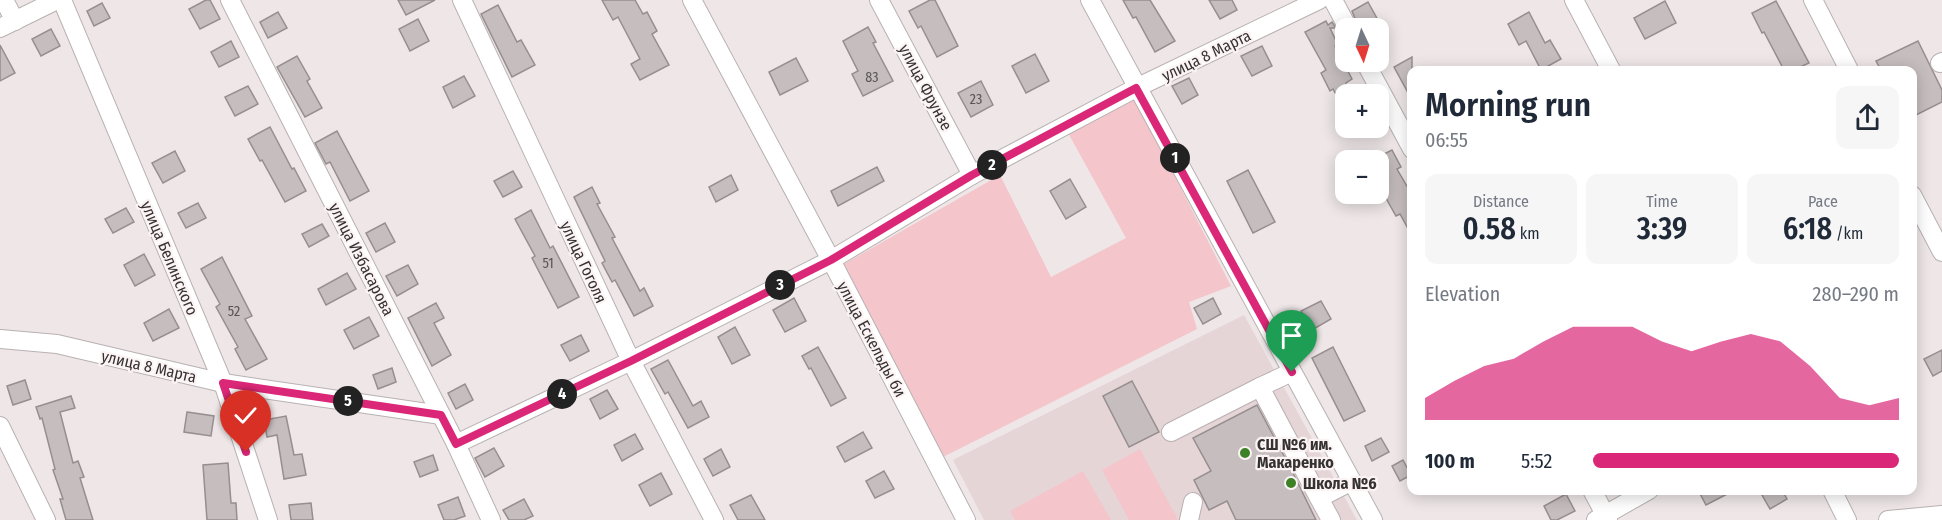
<!DOCTYPE html>
<meta charset="utf-8">
<style>
:root{--surface:#fff;--page:#f6f6f7;--text:#1f2937;--muted:#747a83;--accent:#db2777}
body{margin:0;font-family:"Fira Sans Condensed",sans-serif;background:var(--page);color:var(--text);height:100vh;display:flex;flex-direction:column;font-size:22px;white-space:nowrap}
*{box-sizing:border-box;margin:0}
p{font-size:20px;color:var(--muted)}
.icon{flex:none;width:33px;height:33px;fill:none;stroke:currentColor;stroke-width:2;stroke-linecap:round;stroke-linejoin:round}
.map{position:relative;flex:1;overflow:hidden}
.drawer{position:absolute;left:1407px;top:66px;width:510px;height:429px;display:flex;flex-direction:column;background:var(--surface);border-radius:12px;box-shadow:0 3px 15px #0003}
.drawer>*{flex:none}
.needle{width:39px;rotate:176deg}
.buttons{position:absolute;left:1335px;top:18px;display:grid;gap:12px}
.buttons a{display:grid;place-items:center;width:54px;height:54px;border-radius:12px;background:var(--surface);box-shadow:0 3px 15px #0003;font-size:30px}
.pin{position:absolute;display:grid;place-items:center;width:51px;height:51px;color:#fff;margin:-62px -26px;border-radius:50% 50% 50% 0;rotate:-45deg;box-shadow:0 0 6px #0007}
.pin .icon{rotate:45deg}
.km{position:absolute;width:30px;height:30px;margin:-15px;border-radius:50%;background:#222;color:#fff;font-size:16px;line-height:30px;text-align:center}
.round{display:grid;place-items:center;flex:none;width:63px;height:63px;border-radius:12px;background:var(--page)}
.summary{display:flex;align-items:center;justify-content:space-between;height:102px;padding:0 18px}
h1{font-size:33px;font-weight:600;line-height:45px}
.stats{display:grid;grid-template-columns:repeat(3,1fr);gap:9px;height:102px;padding:6px 18px}
.stats div{display:grid;align-content:center;border-radius:12px;background:var(--page);text-align:center}
.stats b{font-size:30px;font-weight:600}
.stats small{font-size:16px;font-weight:400}
.stats p{font-size:16px}
.chart{height:168px;padding:12px 18px}
.chart p{display:flex;justify-content:space-between}
.chart svg{width:100%;height:108px;margin-top:6px;fill:var(--accent);opacity:.7}
ul{padding:0 18px;list-style:none;font-size:20px}
li{display:grid;grid-template-columns:96px 72px 1fr;align-items:center;height:45px}
li i{height:15px;border-radius:8px;background:var(--accent)}
.map>svg:first-child{display:block}
.built{fill:#e6d5d7}
.green{fill:#f4c5cb}
.building{fill:#c5bdbe;stroke:#968e8f;stroke-width:1.5}
.lines{fill:none;stroke-linecap:round;stroke-linejoin:round}
.minor-casing{stroke:#b9b1b2;stroke-width:20}
.minor{stroke:#fff;stroke-width:18}
.route-casing{stroke:#fff;stroke-width:12}
.route{stroke:#db2777;stroke-width:8}
.poi-dot{fill:#3c8125;stroke:#fcf3f4;stroke-width:2}
.labels{text-anchor:middle;stroke-width:4.5;stroke-linejoin:round;paint-order:stroke}
.number-label{font-size:14px;fill:#595555}
.street-label{font-size:16px;fill:#353232;stroke:#fcf3f4}
.poi-label{font-size:16px;font-weight:bold;fill:#353232;stroke:#fcf3f4;text-anchor:start}
</style>
<div class="map">
<svg width="1942" height="520" viewBox="0 0 1942 520">
<rect width="100%" height="100%" fill="#eee6e7"/>
<polygon class="built" points="1244,315 1357,520 984,520 953,460"/>
<g class="green">
<polygon points="1135,99 1231,286 1189,302 1197,329 939,459 844,264 1000,175 1051,277 1126,238 1067,131"/>
<polygon points="1140,449 1178,520 1129,520 1102,470"/>
<polygon points="1083,471 1111,520 1015,520 1010,511"/>
</g>
<g class="building">
<polygon points="206,0 210,0 220,19 200,29 189,9"/>
<polygon points="398,0 435,0 406,15"/>
<polygon points="602,0 635,0 643,14 647,12 657,31 652,34 669,65 640,80 631,64 640,59 618,17 613,20"/>
<polygon points="930,0 935,0 958,46 937,57 921,26 918,28 909,11"/>
<polygon points="1123,0 1150,0 1175,41 1155,52 1136,17 1133,18"/>
<polygon points="1209,0 1232,0 1237,10 1220,19"/>
<polygon points="1665,1 1676,23 1645,39 1634,18"/>
<polygon points="1776,1 1809,63 1794,70 1784,70 1764,32 1762,33 1752,13"/>
<polygon points="1368,2 1379,22 1368,28 1359,28 1352,11"/>
<polygon points="102,3 110,18 94,26 87,11"/>
<polygon points="498,5 517,42 521,40 535,65 512,77 481,14"/>
<polygon points="278,12 287,28 268,38 260,22"/>
<polygon points="1529,12 1545,43 1550,40 1561,59 1541,70 1526,41 1519,45 1508,24"/>
<polygon points="418,19 429,41 410,51 399,29"/>
<polygon points="1326,21 1328,25 1332,22 1336,28 1330,28 1338,45 1335,46 1352,79 1346,83 1346,114 1333,89 1330,91 1321,73 1326,70 1305,32"/>
<polygon points="868,27 876,42 873,43 893,81 863,96 852,74 858,71 843,41"/>
<polygon points="51,29 60,46 41,56 32,39"/>
<polygon points="231,41 239,57 219,67 211,52"/>
<polygon points="1918,41 1942,90 1942,102 1912,117 1912,70 1881,70 1876,61"/>
<polygon points="0,45 15,73 0,81"/>
<polygon points="1262,46 1272,66 1252,76 1241,56"/>
<polygon points="1035,54 1049,81 1026,93 1012,66"/>
<polygon points="297,56 310,79 307,81 322,108 305,117 277,67"/>
<polygon points="1412,57 1412,100 1394,67"/>
<polygon points="796,58 808,81 780,95 769,72"/>
<polygon points="464,76 475,96 453,108 443,87"/>
<polygon points="1189,78 1198,95 1182,104 1172,86"/>
<polygon points="981,81 993,105 971,117 958,93"/>
<polygon points="248,86 258,104 235,116 225,97"/>
<polygon points="270,127 292,169 294,168 306,191 285,202 262,160 260,161 248,139"/>
<polygon points="337,131 369,191 350,201 330,162 326,164 315,143"/>
<polygon points="1392,150 1401,167 1397,169 1412,195 1412,236 1400,214 1396,216 1378,184 1378,157"/>
<polygon points="175,151 185,171 163,183 152,163"/>
<polygon points="877,167 884,181 838,206 831,191"/>
<polygon points="1248,170 1275,222 1253,233 1227,181"/>
<polygon points="513,171 522,187 503,197 494,181"/>
<polygon points="731,175 738,190 716,202 709,187"/>
<polygon points="1070,179 1086,207 1066,219 1050,191"/>
<polygon points="592,187 600,203 597,204 615,237 612,238 640,291 644,288 653,306 634,316 615,280 612,282 602,263 605,261 574,197"/>
<polygon points="198,203 206,218 186,228 178,213"/>
<polygon points="126,208 134,222 113,233 105,219"/>
<polygon points="531,210 550,248 553,246 579,297 558,308 532,258 535,256 515,219"/>
<polygon points="385,223 395,242 376,252 366,233"/>
<polygon points="322,224 329,236 309,247 302,234"/>
<polygon points="144,254 155,275 135,286 124,265"/>
<polygon points="222,257 252,316 245,319 267,359 246,370 235,349 238,347 216,307 220,304 201,269"/>
<polygon points="408,265 418,284 397,296 386,276"/>
<polygon points="347,273 356,289 326,305 318,289"/>
<polygon points="794,298 806,321 785,332 773,310"/>
<polygon points="1213,298 1221,314 1203,324 1194,308"/>
<polygon points="1321,301 1331,319 1312,330 1301,311"/>
<polygon points="436,303 444,318 434,323 451,355 432,366 408,318"/>
<polygon points="169,309 179,328 153,341 144,323"/>
<polygon points="369,317 379,336 354,349 344,330"/>
<polygon points="735,327 750,355 732,364 718,337"/>
<polygon points="581,335 589,351 570,361 561,345"/>
<polygon points="818,347 846,398 831,406 811,368 809,369 802,356"/>
<polygon points="1333,347 1365,411 1344,421 1312,358"/>
<polygon points="1942,350 1942,371 1933,376 1924,359"/>
<polygon points="668,360 693,406 701,401 709,417 688,428 668,392 665,394 651,369"/>
<polygon points="392,368 396,382 378,389 373,375"/>
<polygon points="25,380 31,399 13,405 7,386"/>
<polygon points="1132,381 1159,432 1129,447 1103,396"/>
<polygon points="465,384 473,400 456,409 448,393"/>
<polygon points="607,390 618,409 600,419 590,399"/>
<polygon points="71,396 75,408 60,412 73,463 78,461 84,477 80,478 93,520 66,520 60,499 63,499 53,470 55,469 42,418 40,419 36,407"/>
<polygon points="1257,405 1292,471 1316,520 1236,520 1227,501 1209,510 1194,480 1211,471 1193,438"/>
<polygon points="187,412 214,416 211,436 184,432"/>
<polygon points="286,416 294,455 302,454 306,475 284,479 277,435 267,437 264,420"/>
<polygon points="863,432 872,448 845,462 837,447"/>
<polygon points="635,434 643,449 622,461 614,445"/>
<polygon points="1381,438 1389,452 1372,461 1365,446"/>
<polygon points="494,448 504,466 485,477 475,458"/>
<polygon points="721,449 730,467 713,476 704,459"/>
<polygon points="433,455 438,470 420,477 414,462"/>
<polygon points="1403,460 1411,475 1400,481 1392,466"/>
<polygon points="228,463 231,503 236,503 237,520 207,520 203,465"/>
<polygon points="884,471 894,489 875,498 866,481"/>
<polygon points="661,473 672,494 650,506 639,485"/>
<polygon points="1698,490 1735,490 1706,505"/>
<polygon points="1770,490 1782,490 1787,499 1770,509 1762,495"/>
<polygon points="1566,494 1575,511 1557,520 1551,520 1544,506"/>
<polygon points="751,495 765,520 738,520 730,505"/>
<polygon points="458,497 465,516 454,520 444,520 438,505"/>
<polygon points="524,499 533,516 524,520 509,520 503,510"/>
<polygon points="311,503 313,520 291,520 289,505"/>
</g>
<g class="lines">
<defs>
<g id="minor">
<polyline points="4,0 15,21"/>
<polyline points="62,0 223,383 268,520"/>
<polyline points="230,0 456,444 491,520"/>
<polyline points="462,0 631,361 714,520"/>
<polyline points="692,0 831,260 966,520"/>
<polyline points="879,0 972,175"/>
<polyline points="1090,0 1373,520"/>
<polyline points="1333,0 1348,28"/>
<polyline points="1574,0 1611,70"/>
<polyline points="1813,0 1849,70"/>
<polyline points="0,28 57,0"/>
<polyline points="1365,62 1412,149"/>
<polyline points="1940,63 1942,62"/>
<polyline points="1912,195 1942,252"/>
<polyline points="0,339 57,344 223,383 441,415"/>
<polyline points="1260,387 1292,372"/>
<polyline points="0,426 46,520"/>
<polyline points="1171,432 1260,387 1319,498 1352,481"/>
<polyline points="456,444 631,361 831,260 972,175 1136,88 1319,0"/>
<polyline points="1592,490 1608,520"/>
<polyline points="1832,490 1847,520"/>
<polyline points="1319,498 1331,520"/>
<polyline points="1189,520 1193,502"/>
<polyline points="1596,520 1649,490"/>
<polyline points="1888,520 1942,515"/>
</g>
</defs>
<use href="#minor" class="minor-casing"/>
<use href="#minor" class="minor"/>
</g>
<g class="lines">
<defs>
<polyline id="route" points="246,452 223,383 441,415 456,444 631,361 831,260 972,175 1136,88 1292,372"/>
</defs>
<use href="#route" class="route-casing"/>
<use href="#route" class="route"/>
</g>
<g class="poi-dot">
<circle cx="1245" cy="453" r="6"/>
<circle cx="1291" cy="483" r="6"/>
</g>
<g class="labels">
<g class="number-label">
<text x="872" y="82">83</text>
<text x="976" y="104">23</text>
<text x="548" y="268">51</text>
<text x="234" y="316">52</text>
</g>
<g class="street-label">
<text transform="translate(1206 55) rotate(-26)" y="6">улица 8 Марта</text>
<text transform="translate(926 87) rotate(62)" y="6">улица Фрунзе</text>
<text transform="translate(170 258) rotate(67)" y="6">улица Белинского</text>
<text transform="translate(362 259) rotate(63)" y="6">улица Избасарова</text>
<text transform="translate(584 262) rotate(65)" y="6">улица Гоголя</text>
<text transform="translate(872 339) rotate(62)" y="6">улица Ескельды би</text>
<text transform="translate(149 366) rotate(13)" y="6">улица 8 Марта</text>
</g>
<g class="poi-label">
<text x="1257" y="450">СШ №6 им.<tspan x="1257" dy="18">Макаренко</tspan></text>
<text x="1303" y="489">Школа №6</text>
</g>
</g>
</svg>
<div class="buttons">
<a><svg class="needle" viewBox="-14 -14 28 28"><path d="M0-13l5 13h-10z" fill="#e53935"/><path d="M0 13l5-13h-10z" fill="#747a83"/></svg></a>
<a>+</a>
<a>−</a>
</div>
<div class="pin" style="left:1292px;top:372px;background:#1e9e55"><svg class="icon" aria-label="arrive" viewBox="0 0 24 24"><path d="M6 21V4h12l-3 4 3 4H6"/></svg></div>
<div class="pin" style="left:246px;top:452px;background:#d93025"><svg class="icon" aria-label="check" viewBox="0 0 24 24"><path d="M5 12l5 5 9-10"/></svg></div>
<b class="km" style="left:1175px;top:158px">1</b>
<b class="km" style="left:992px;top:165px">2</b>
<b class="km" style="left:780px;top:285px">3</b>
<b class="km" style="left:562px;top:394px">4</b>
<b class="km" style="left:348px;top:401px">5</b>
<section class="drawer">
<div class="summary"><div><h1>Morning run</h1><p>06:55</p></div><a class="round"><svg class="icon" aria-label="share" viewBox="0 0 24 24"><path d="M12 15V3M7 8l5-5 5 5M5 13v7h14v-7"/></svg></a></div>
<div class="stats">
<div><p>Distance</p><b>0.58<small> km</small></b></div>
<div><p>Time</p><b>3:39</b></div>
<div><p>Pace</p><b>6:18<small> /km</small></b></div>
</div>
<div class="chart"><p><span>Elevation</span>280–290 m</p>
<svg viewBox="0 0 160 44" preserveAspectRatio="none"><path d="M0 44V35L10 28L20 22L30 19L40 12L50 6L60 6L70 6L80 12L90 16L100 12L110 9L120 12L130 22L140 35L150 38L160 35V44z"/></svg>
</div>
<ul>
<li><b>100 m</b>5:52<i style="width:100%"></i></li>
</ul>
</section>
</div>
